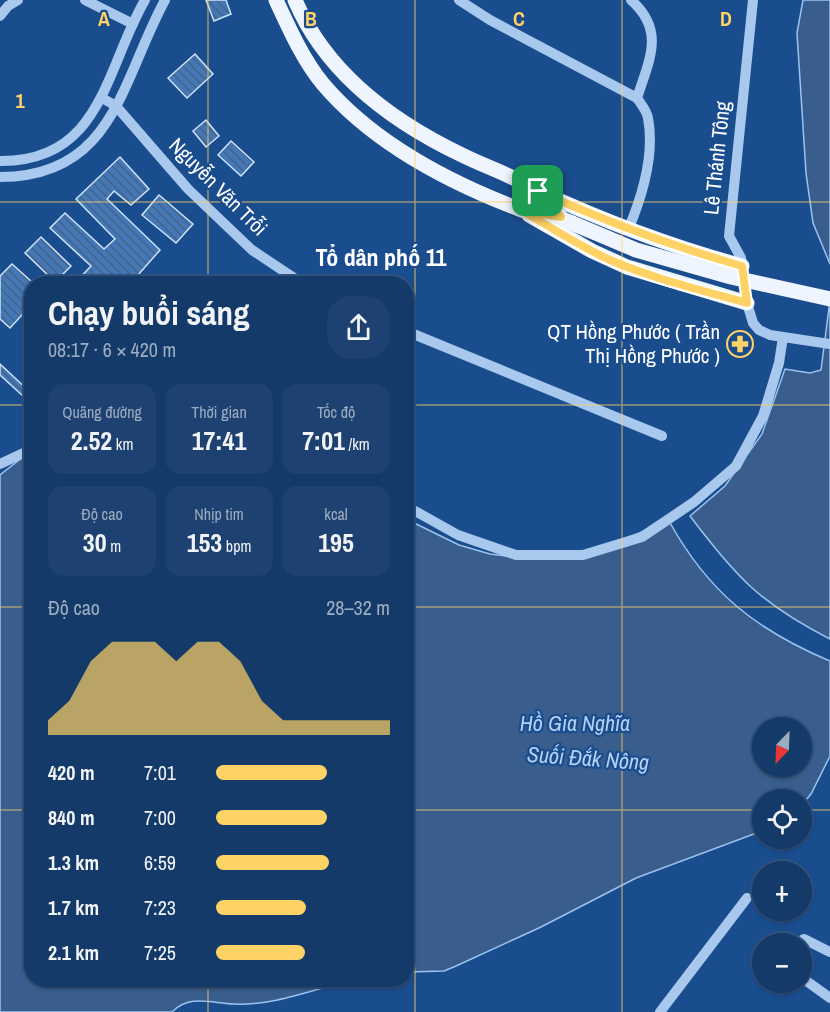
<!DOCTYPE html>
<html lang="vi">
<meta charset="utf-8">
<style>
:root{--surface:#143a6a;--page:#1d4170;--text:#f1f3f6;--muted:#9dadc1;--line:#33547e;--accent:#ffd265}
body{margin:0;font-family:"Archivo Narrow",sans-serif;background:var(--page);color:var(--text);height:100vh;display:flex;flex-direction:column;font-size:22px;white-space:nowrap}
*{box-sizing:border-box;margin:0}
p{font-size:20px;color:var(--muted)}
.icon{flex:none;width:33px;height:33px;fill:none;stroke:currentColor;stroke-width:2;stroke-linecap:round;stroke-linejoin:round}
.map{position:relative;flex:1;overflow:hidden}
.panel{position:absolute;left:24px;top:276px;width:390px;height:711px;display:flex;flex-direction:column;background:var(--surface);border-radius:24px;box-shadow:0 2px 4px #0004,0 0 0 2px var(--line)}
.panel>*{flex:none}
.needle{width:39px;rotate:203deg}
.buttons{position:absolute;left:752px;top:717px;display:grid;gap:12px}
.buttons a{display:grid;place-items:center;width:60px;height:60px;border-radius:50%;background:var(--surface);box-shadow:0 2px 4px #0004,0 0 0 2px var(--line);font-size:30px}
.pin{position:absolute;display:grid;place-items:center;width:51px;height:51px;color:#fff;margin:-26px;border-radius:12px;box-shadow:0 3px 9px #0006}
.round{display:grid;place-items:center;flex:none;width:63px;height:63px;border-radius:24px;background:var(--page)}
.head{display:flex;align-items:center;justify-content:space-between;height:102px;padding:0 24px}
h1{font-size:33px;font-weight:800;line-height:45px}
.metrics{display:grid;grid-template-columns:repeat(3,1fr);gap:9px;height:102px;padding:6px 24px}
.metrics div{display:grid;align-content:center;border-radius:15px;background:var(--page);text-align:center}
.metrics b{font-size:26px;font-weight:800}
.metrics small{font-size:16px;font-weight:400}
.metrics p{font-size:16px}
.chart{height:168px;padding:12px 24px}
.chart p{display:flex;justify-content:space-between}
.chart svg{width:100%;height:108px;margin-top:6px;fill:var(--accent);opacity:.7}
ul{padding:0 24px;list-style:none;font-size:20px}
li{display:grid;grid-template-columns:96px 72px 1fr;align-items:center;height:45px}
li i{height:15px;border-radius:8px;background:var(--accent)}
.map>svg:first-child{display:block}
.water{fill:#395e8d;stroke:#9bc3f0;stroke-width:1.5;fill-rule:evenodd}
.building{fill:url(#building-back-hatch);stroke:#cee2fa;stroke-width:1.5}
.lines{fill:none;stroke-linecap:round;stroke-linejoin:round}
.minor{stroke:#a8c8ee;stroke-width:10}
.major{stroke:#eff5ff;stroke-width:15}
.major-bridge{stroke:#eff5ff;stroke-width:15}
.route-casing{stroke:#fff;stroke-width:12}
.route{stroke:#ffd265;stroke-width:8}
.grid{fill:none;stroke:#ffd265;stroke-width:1.5;stroke-opacity:0.55}
.labels{text-anchor:middle;stroke-width:4.5;stroke-linejoin:round;paint-order:stroke}
.street-label{font-size:21px;fill:#fff;stroke:#1a4d8e}
.poi-label{font-size:21px;fill:#fff;stroke:#1a4d8e;text-anchor:end}
.water-label{font-size:22px;font-style:italic;fill:#b4d2f5;stroke:#1a4d8e}
.quarter-label{font-size:24px;font-weight:bold;fill:#fff;stroke:#1a4d8e}
.grid-label{font-size:20px;text-anchor:middle;font-weight:bold;fill:#ffd265;stroke:#1a4d8e;stroke-width:4.5;stroke-linejoin:round;paint-order:stroke}
</style>
<div class="map">
<svg width="830" height="1012" viewBox="0 0 830 1012">
<defs>
<pattern id="building-back-hatch" width="6" height="6" patternUnits="userSpaceOnUse" patternTransform="scale(1.5)"><rect width="6" height="6" fill="#4377b7"/><path d="M-1 5l2 2M0 0l6 6M5-1l2 2" fill="none" stroke="#486282"/></pattern>
</defs>
<rect width="100%" height="100%" fill="#1a4d8e"/>
<g class="water">
<polygon points="803,0 830,0 830,264 813,223 806,173 797,33"/>
<path d="M830 300V639C761 604 736 577 690 516L725 486 762 434 785 369 810 373 821 370Z"/>
<path d="M23 457H31L32 980H352C313 989 275 1006 233 1004 211 1003 189 994 172 1012H0V475Z"/>
<path d="M406 519 459 545 490 554 530 559 590 553 669 521C708 592 756 630 830 661V756L811 794 801 806V800H762V831L636 878 541 927 456 966 444 971 407 972ZM762 728H801V766H762Z"/>
</g>
<g class="building">
<polygon points="206,0 226,0 231,14 214,21"/>
<polygon points="195,54 213,74 187,98 168,78"/>
<polygon points="206,120 219,136 206,147 193,131"/>
<polygon points="231,141 254,162 241,176 218,155"/>
<polygon points="120,157 149,189 131,205 114,191 107,199 160,250 130,284 74,284 91,266 50,228 65,213 104,249 115,239 76,199"/>
<polygon points="159,195 193,224 176,243 142,215"/>
<polygon points="41,237 71,266 55,282 25,253"/>
<polygon points="12,264 32,282 32,304 10,328 0,319 0,276"/>
<polygon points="0,364 29,391 24,397 0,375"/>
</g>
<g class="lines">
<g class="minor">
<polyline points="85,0 133,24"/>
<path d="M459 0 490 20 637 98C641 104 647 111 648 118 655 155 642 197 628 230"/>
<path d="M631 0C666 31 649 60 637 98"/>
<polyline points="753,0 729,236 741,258 747,303 753,323 759,330 770,335 830,344"/>
<polyline points="0,16 8,6 18,0"/>
<polyline points="102,98 116,106 188,189 252,250 303,284"/>
<path d="M0 161C102 162 105 69 145 0"/>
<path d="M0 177C114 177 121 81 165 0"/>
<polyline points="406,331 662,436"/>
<polyline points="0,464 32,449"/>
<polyline points="406,506 458,535 516,555 583,555 642,537 694,502 736,466 763,416 779,363 783,337"/>
<polyline points="796,944 804,939 830,952"/>
<polyline points="801,977 830,998"/>
<polyline points="660,1012 747,898"/>
</g>
<g class="major">
<path d="M276 0C289 28 303 60 323 84 373 143 448 182 519 209 536 216 555 214 572 223"/>
<path d="M295 0C326 73 393 122 462 155 486 167 514 176 536 190 546 196 553 208 561 217"/>
<path d="M543 193C608 223 673 247 742 266"/>
<polyline points="529,215 592,251 627,267 747,303"/>
</g>
<polyline class="major-bridge" points="572,223 636,250 731,277 830,299"/>
</g>
<g class="lines">
<defs>
<path id="route" d="M538 191C605 221 671 246 742 266L747 303C701 290 654 279 610 260 579 246 550 227 521 210L561 217Z"/>
</defs>
<use href="#route" class="route-casing"/>
<use href="#route" class="route"/>
</g>
<path class="grid" d="M208 0V284M415 0V1012M622 0V1012M0 202H830M0 405H32M406 405H830M0 607H32M406 607H830M0 810H32M406 810H762M801 810H830M208 980V1012"/>
<defs>
<symbol id="pharmacy-ring" viewBox="-11 -11 22 22"><circle r="9.5" fill="#1a4d8e" stroke="#ffd265" stroke-width="1.5"/><path d="M-2-6h4v4h4v4h-4v4h-4v-4h-4v-4h4Z" fill="#ffd265"/></symbol>
</defs>
<g fill-rule="evenodd">
<use href="#pharmacy-ring" x="725" y="329" width="30" height="30"/>
</g>
<g class="labels">
<g class="street-label">
<text transform="translate(717 158) rotate(-84)" y="7">Lê Thánh Tông</text>
<text transform="translate(218 187) rotate(45)" y="7">Nguyễn Văn Trỗi</text>
</g>
<g class="poi-label">
<text x="720" y="339">QT Hồng Phước ( Trần<tspan x="720" dy="24">Thị Hồng Phước )</tspan></text>
</g>
<g class="water-label">
<text x="575" y="731">Hồ Gia Nghĩa</text>
<text transform="translate(588 758) rotate(4)" y="8">Suối Đắk Nông</text>
</g>
<g class="quarter-label">
<text x="381" y="266">Tổ dân phố 11</text>
</g>
</g>
<g class="grid-label">
<text x="104" y="26">A</text>
<text x="311" y="26">B</text>
<text x="519" y="26">C</text>
<text x="726" y="26">D</text>
<text x="20" y="108">1</text>
</g>
</svg>
<div class="buttons">
<a><svg class="needle" viewBox="-14 -14 28 28"><path d="M0-13l5 13h-10z" fill="#e53935"/><path d="M0 13l5-13h-10z" fill="#9dadc1"/></svg></a>
<a><svg class="icon" aria-label="locate" viewBox="0 0 24 24"><circle cx="12" cy="12" r="6"/><path d="M12 2v4M12 18v4M2 12h4M18 12h4"/></svg></a>
<a>+</a>
<a>−</a>
</div>
<div class="pin" style="left:538px;top:191px;background:#1e9e55"><svg class="icon" aria-label="arrive" viewBox="0 0 24 24"><path d="M6 21V4h12l-3 4 3 4H6"/></svg></div>
<section class="panel">
<div class="head"><div><h1>Chạy buổi sáng</h1><p>08:17 · 6 × 420 m</p></div><a class="round"><svg class="icon" aria-label="share" viewBox="0 0 24 24"><path d="M12 15V3M7 8l5-5 5 5M5 13v7h14v-7"/></svg></a></div>
<div class="metrics">
<div><p>Quãng đường</p><b>2.52<small> km</small></b></div>
<div><p>Thời gian</p><b>17:41</b></div>
<div><p>Tốc độ</p><b>7:01<small> /km</small></b></div>
</div>
<div class="metrics">
<div><p>Độ cao</p><b>30<small> m</small></b></div>
<div><p>Nhịp tim</p><b>153<small> bpm</small></b></div>
<div><p>kcal</p><b>195</b></div>
</div>
<div class="chart"><p><span>Độ cao</span>28–32 m</p>
<svg viewBox="0 0 160 44" preserveAspectRatio="none"><path d="M0 44V38L10 30L20 14L30 6L40 6L50 6L60 14L70 6L80 6L90 14L100 30L110 38L120 38L130 38L140 38L150 38L160 38V44z"/></svg>
</div>
<ul>
<li><b>420 m</b>7:01<i style="width:64%"></i></li>
<li><b>840 m</b>7:00<i style="width:64%"></i></li>
<li><b>1.3 km</b>6:59<i style="width:65%"></i></li>
<li><b>1.7 km</b>7:23<i style="width:52%"></i></li>
<li><b>2.1 km</b>7:25<i style="width:51%"></i></li>
</ul>
</section>
</div>
